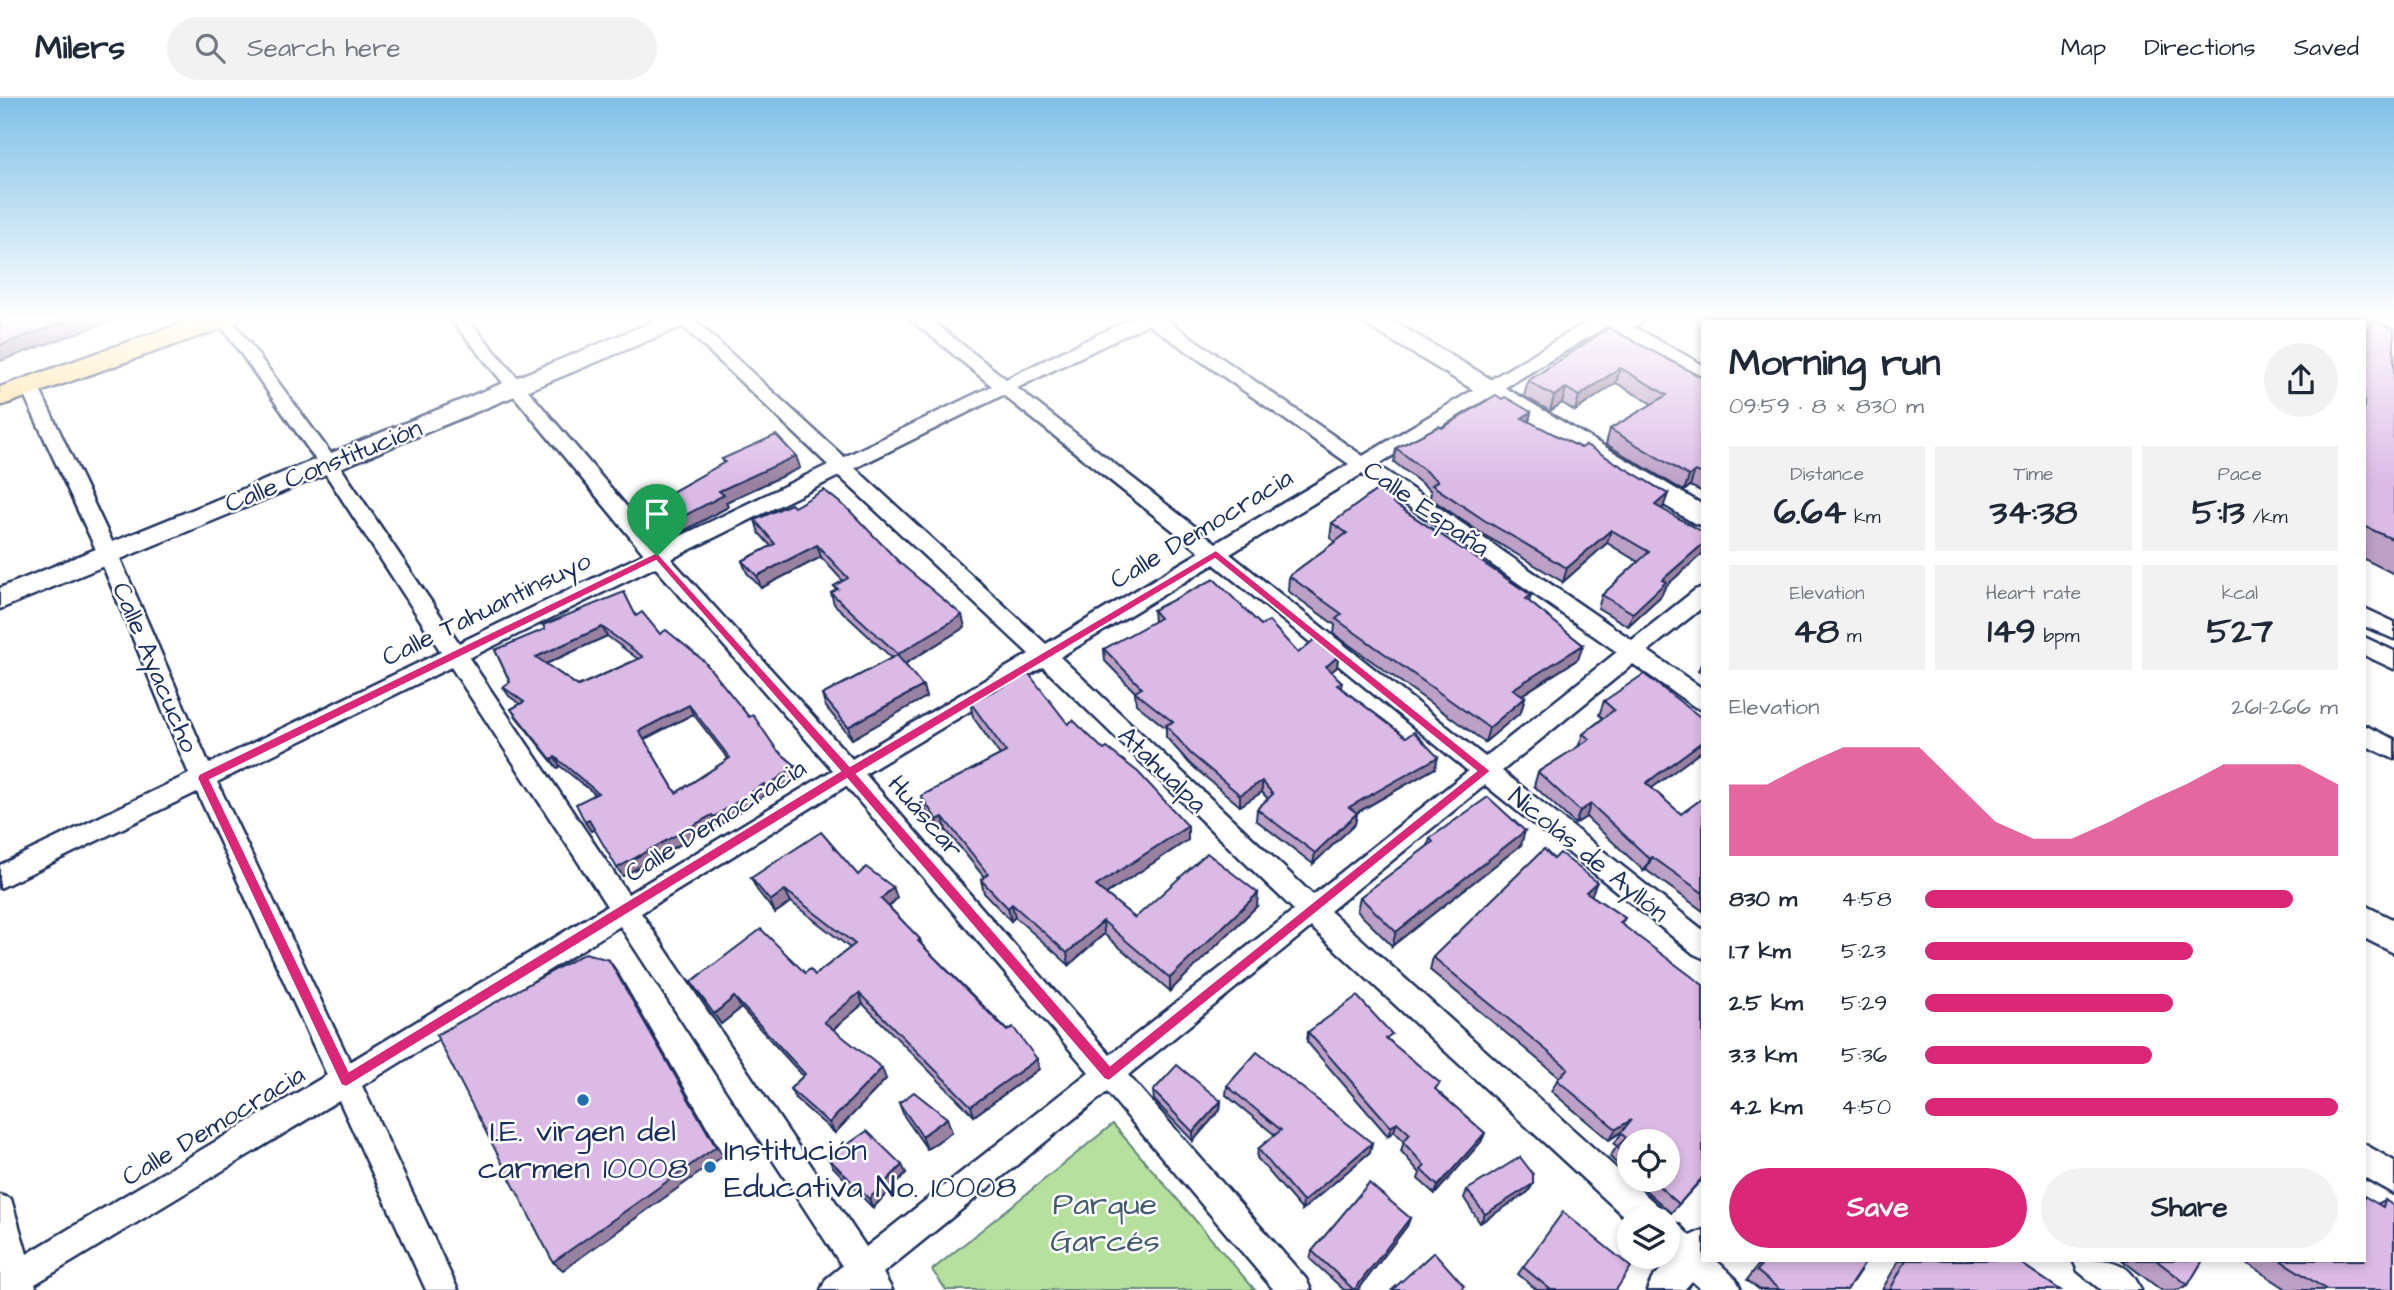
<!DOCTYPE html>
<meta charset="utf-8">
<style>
:root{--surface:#fff;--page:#f2f2f3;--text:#1f2937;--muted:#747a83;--line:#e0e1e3;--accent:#db2777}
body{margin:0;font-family:"Architects Daughter",sans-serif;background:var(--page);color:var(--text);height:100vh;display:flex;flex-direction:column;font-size:26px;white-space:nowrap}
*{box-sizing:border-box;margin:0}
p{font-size:23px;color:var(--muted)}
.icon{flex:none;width:38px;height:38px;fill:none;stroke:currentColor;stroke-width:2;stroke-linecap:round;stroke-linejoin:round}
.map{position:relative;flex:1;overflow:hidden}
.panel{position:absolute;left:1701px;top:222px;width:665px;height:942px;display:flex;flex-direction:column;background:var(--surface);border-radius:0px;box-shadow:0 4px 10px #0003}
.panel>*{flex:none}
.controls{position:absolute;left:1617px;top:1031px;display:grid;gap:14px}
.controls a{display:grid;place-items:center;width:63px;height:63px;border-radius:50%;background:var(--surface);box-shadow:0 4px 10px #0003;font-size:35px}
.pin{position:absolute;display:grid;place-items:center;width:60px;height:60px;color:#fff;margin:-72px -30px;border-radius:50% 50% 50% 0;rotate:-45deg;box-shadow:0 0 7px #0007}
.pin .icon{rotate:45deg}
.round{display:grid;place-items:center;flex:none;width:74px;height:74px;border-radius:37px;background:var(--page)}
.overview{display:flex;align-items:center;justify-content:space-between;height:119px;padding:0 28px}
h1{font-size:38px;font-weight:700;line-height:52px}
.metrics{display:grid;grid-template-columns:repeat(3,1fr);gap:10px;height:119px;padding:7px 28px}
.metrics div{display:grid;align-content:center;border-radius:0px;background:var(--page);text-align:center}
.metrics b{font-size:35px;font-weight:700}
.metrics small{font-size:19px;font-weight:400}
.metrics p{font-size:19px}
.chart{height:196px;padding:14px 28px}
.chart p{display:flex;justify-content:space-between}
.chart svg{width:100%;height:126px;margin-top:7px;fill:var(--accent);opacity:.7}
.primary-button{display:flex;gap:14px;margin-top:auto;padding:14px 28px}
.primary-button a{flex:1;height:80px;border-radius:42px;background:var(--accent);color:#fff;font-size:28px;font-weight:700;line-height:80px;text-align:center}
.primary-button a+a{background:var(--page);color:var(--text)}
ul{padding:0 28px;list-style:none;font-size:23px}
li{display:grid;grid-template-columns:112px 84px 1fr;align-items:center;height:52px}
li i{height:18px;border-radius:9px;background:var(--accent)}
header{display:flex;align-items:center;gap:42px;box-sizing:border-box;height:98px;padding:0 35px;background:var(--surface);border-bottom:2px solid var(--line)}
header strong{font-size:33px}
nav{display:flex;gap:38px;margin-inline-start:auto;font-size:24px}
.search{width:490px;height:63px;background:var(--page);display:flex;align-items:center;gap:18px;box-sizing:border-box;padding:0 24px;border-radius:38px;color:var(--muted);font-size:26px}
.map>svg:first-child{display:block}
.green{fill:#b5e09d;stroke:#68887e;stroke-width:2}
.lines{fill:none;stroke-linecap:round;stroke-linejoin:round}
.pedestrian-casing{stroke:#1b2f5e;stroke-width:5}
.minor-casing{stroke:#1b2f5e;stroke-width:5}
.tertiary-casing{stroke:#1b2f5e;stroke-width:5}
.primary-casing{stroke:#1b2f5e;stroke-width:5}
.pedestrian{fill:#fff;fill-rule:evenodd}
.minor{fill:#fff;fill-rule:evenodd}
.tertiary{fill:#fff;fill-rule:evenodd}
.primary{fill:#ffdd96;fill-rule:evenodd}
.wall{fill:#bca0c6;stroke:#1b2f5e;stroke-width:2;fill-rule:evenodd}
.shaded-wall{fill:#9982a1;stroke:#1b2f5e;stroke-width:2}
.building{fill:#dbbae6;stroke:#1b2f5e;stroke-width:2;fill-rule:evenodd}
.route{fill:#db2777;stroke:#fff;stroke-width:2;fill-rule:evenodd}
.poi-dot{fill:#1f6fb2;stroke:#fff;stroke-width:2.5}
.labels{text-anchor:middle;stroke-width:5;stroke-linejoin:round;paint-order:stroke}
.street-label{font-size:26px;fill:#1b2f5e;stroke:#fff}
.near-poi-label{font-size:32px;fill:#1b2f5e;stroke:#fff}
.near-park-label{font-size:32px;fill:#425b6e;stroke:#fff}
</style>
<header>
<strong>Milers</strong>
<div class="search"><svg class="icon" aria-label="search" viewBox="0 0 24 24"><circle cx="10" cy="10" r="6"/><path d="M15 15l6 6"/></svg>Search here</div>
<nav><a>Map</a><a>Directions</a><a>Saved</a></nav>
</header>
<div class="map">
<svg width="2394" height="1192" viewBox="0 0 2394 1192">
<rect width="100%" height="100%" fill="#fff"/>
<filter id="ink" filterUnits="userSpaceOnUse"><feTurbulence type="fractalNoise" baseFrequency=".0143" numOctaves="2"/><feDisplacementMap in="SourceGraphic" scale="14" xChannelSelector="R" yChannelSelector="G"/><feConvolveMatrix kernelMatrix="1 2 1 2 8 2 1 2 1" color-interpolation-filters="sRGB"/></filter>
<g filter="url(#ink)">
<polygon class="green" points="1113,1026 1255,1192 946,1192 932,1172"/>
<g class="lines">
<defs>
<polygon id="pedestrian" points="1632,219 1647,219 1629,234 1619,234 1619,228"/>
<g id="minor">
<path d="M215 219H230L335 361 459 545 644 456 449 219H466L660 448 828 367 673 219H691L844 359 992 288 908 219H927L1006 281 1134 219H1162L1363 358 1595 219H1616L1703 267V279L1607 228 1377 367 1632 542 1695 492 1703 489V509L1648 553 1703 591V612L1695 609 1633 566 1502 673 1703 832V860L1694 856 1485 687 1330 813 1659 1109 1663 1120H1629V1123L1311 829 1128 977 1306 1181 1311 1192H1274L1107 994 883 1175 892 1192H821L826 1181 842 1168 620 828 362 988 458 1192H426L339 1002 35 1186 37 1192H0V1097L11 1101 27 1156 327 977 197 694 0 790V767L189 676 98 456 20 288 23 284 29 282 38 288 118 456 209 666 441 554 321 369ZM1148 226 1349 366 1216 445 1017 290ZM1003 297 1200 454 1046 546 855 370ZM1362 376 1617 554 1485 659 1230 456ZM839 378 1029 556 852 661 671 461ZM1214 466 1468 673 1313 797 1060 559ZM655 469 833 672 628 796 469 560ZM451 569 607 808 350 964 217 684ZM1043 569 1294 812 1110 957 865 676ZM846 688 1089 974 866 1149 641 815Z"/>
<polygon points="2364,510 2394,524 2394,541 2364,528"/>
<polygon points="2364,539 2394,553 2394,571 2364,557"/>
<polygon points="2364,627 2394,641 2394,661 2364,647"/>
<polygon points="2364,1046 2394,1063 2394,1096 2364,1079"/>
<polygon points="1668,1123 1679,1127 1690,1138 1703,1132 1703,1162 1716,1162 1736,1181 1741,1192 1702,1192 1692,1183 1684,1192 1647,1192 1652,1181 1670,1161 1667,1158"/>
<path d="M2073 1162C2104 1162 2127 1158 2141 1192H2101L2078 1173Z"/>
</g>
<g id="tertiary">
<polygon points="665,219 696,219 693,224 0,511 0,490"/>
<polygon points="1358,219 1386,219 1703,407 1703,428 1694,425 1361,224"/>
<polygon points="2028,219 2052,219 2049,224 2025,224"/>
<polygon points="2077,219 2102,219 2099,224 2074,224"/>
<polygon points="2364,807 2394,822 2394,855 2364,840"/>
</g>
<polygon id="primary" points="199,219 241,219 237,225 0,308 0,289"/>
</defs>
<use href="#pedestrian" class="pedestrian-casing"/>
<use href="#minor" class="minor-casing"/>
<use href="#tertiary" class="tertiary-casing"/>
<use href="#primary" class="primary-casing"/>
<use href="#pedestrian" class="pedestrian"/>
<use href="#minor" class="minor"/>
<use href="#tertiary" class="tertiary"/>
<use href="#primary" class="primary"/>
</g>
<g class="wall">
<polygon points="2364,224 2394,231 2394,476 2364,461"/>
<polygon points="1609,230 1703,280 1703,394 1690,388 1684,393 1606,346 1610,331 1652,306 1616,285 1575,313 1562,305 1550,313 1524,298 1528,283"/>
<polygon points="1502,301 1531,314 1529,324 1663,410 1662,411 1665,489 1661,498 1628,528 1598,510 1602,497 1638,464 1607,445 1563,484 1481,435 1430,400 1431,393 1394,364 1396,350 1442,330"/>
<polygon points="796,358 800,370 726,404 728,409 669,441 647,423 642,411 724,365 722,361"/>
<polygon points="1395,406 1531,497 1529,504 1583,547 1578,561 1522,597 1525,599 1521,614 1485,644 1334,536 1335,527 1288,493 1289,478 1335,444 1330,440 1332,425"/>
<polygon points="794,409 900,465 965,529 905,566 926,599 852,641 826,609 822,597 892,560 834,506 831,495 836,492 834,488 843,483 821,459 761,490 747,475 742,463 771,448 759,435 755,422"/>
<polygon points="1153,512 1261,527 1298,555 1338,558 1337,569 1331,574 1342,584 1341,590 1406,639 1438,659 1435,670 1357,715 1355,726 1313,766 1256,722 1257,711 1268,701 1262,694 1240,708 1190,666 1166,639 1166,630 1136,606 1135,594 1105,563 1104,551 1154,524"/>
<path d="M636 518 660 536 749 619 777 652 796 668 799 677 771 697 768 695 718 728 717 726 623 778 595 731 591 733 585 724 595 696 560 668 557 670 517 620 511 611 520 606 509 598 503 589 510 584 495 552ZM607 538 638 561 578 588 546 566ZM693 616 728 661 676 695 644 641Z"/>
<polygon points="1703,562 1703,576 1698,573"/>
<polygon points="1604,603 1703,621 1703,652 1651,690 1681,716 1703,700 1703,813 1646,772 1644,773 1586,719 1575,726 1534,688 1538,674 1578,649 1583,636 1603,620 1599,617"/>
<polygon points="970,604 1068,626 1188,728 1188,742 1106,796 1135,820 1257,808 1170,893 1104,836 1069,867 1015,819 1011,823 984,795 981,782 984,779 946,732 941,735 925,711 921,698 1000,657 973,619"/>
<polygon points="1430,740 1521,747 1392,848 1357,813 1360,799 1428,748"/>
<polygon points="858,777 893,789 897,800 889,809 920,841 922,847 1037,961 1039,971 974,1018 863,906 833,931 886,981 835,1035 796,1001 790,991 803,978 741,910 721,926 691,884 805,875 815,877 850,850 791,804 775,815 757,792 751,780"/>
<polygon points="1591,797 1625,820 1621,826 1703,1080 1671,1115 1634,1082 1668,1082 1629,1043 1629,1077 1610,1059 1617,1048 1614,1046 1623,1033 1609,1042 1551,993 1559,979 1430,872 1433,859"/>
<polygon points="1308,934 1390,943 1437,993 1485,1035 1481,1044 1435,1096 1418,1081 1420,1075 1401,1053 1404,1043 1394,1033 1388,1038 1307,944"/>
<polygon points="1227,988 1370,1054 1302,1112 1257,1060 1258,1051 1275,1037 1226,997"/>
<polygon points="1153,993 1221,1003 1220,1012 1193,1043 1154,1002"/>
<polygon points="899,1005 952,1034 927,1051 904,1018"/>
<polygon points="828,1060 906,1075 873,1110 833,1069"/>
<polygon points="1533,1086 1528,1094 1480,1125 1464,1100 1467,1092"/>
<polygon points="2385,1102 2394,1192 2288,1192 2242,1162 2364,1162 2377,1106"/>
<polygon points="1410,1120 1407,1128 1358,1192 1344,1192 1310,1161 1312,1153"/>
<polygon points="1762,1162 1867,1162 1847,1192 1760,1192 1747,1182"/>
<polygon points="1899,1162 2016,1162 2060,1192 1882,1192"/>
<polygon points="2122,1162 2203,1162 2188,1187 2178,1192 2161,1192"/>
<polygon points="1523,1169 1616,1192 1537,1192 1518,1176"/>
</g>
<g class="shaded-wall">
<polygon points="79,219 122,219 0,263 0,247"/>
<polygon points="1620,270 1616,285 1575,313 1579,298"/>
<polygon points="1566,290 1562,305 1550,313 1554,298"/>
<polygon points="1531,314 1528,328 1522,320"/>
<polygon points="796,358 800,370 726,404 728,409 669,441 663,429 719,393"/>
<polygon points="1695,373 1690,388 1684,393 1689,378"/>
<polygon points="1668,396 1663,410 1650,421 1655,407"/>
<polygon points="1611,432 1607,445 1563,484 1567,470"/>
<polygon points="1703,446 1703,455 1665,489 1661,498 1628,528 1633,515 1662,482"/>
<polygon points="817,447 821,459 761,490 757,478"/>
<polygon points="962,517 965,529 901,568 898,556"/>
<polygon points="602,529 607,538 541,568 536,559"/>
<polygon points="1583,547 1578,561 1509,605 1513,591"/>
<polygon points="1338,558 1337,569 1324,580 1326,569"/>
<polygon points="923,588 926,599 852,641 848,629"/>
<polygon points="1525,599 1521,614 1485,644 1489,630"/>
<polygon points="689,607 693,616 643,642 639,633"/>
<polygon points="1703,643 1703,652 1640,699 1646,685"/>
<polygon points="555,659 560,668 557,670 551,661"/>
<polygon points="1438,659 1435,670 1347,720 1349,709"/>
<polygon points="796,668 799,677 771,697 767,688"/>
<polygon points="1262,683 1262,694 1240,708 1240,697"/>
<polygon points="764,686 768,695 718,728 714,719"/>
<polygon points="1591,706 1586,719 1575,726 1580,713"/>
<polygon points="1357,715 1355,726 1313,766 1315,755"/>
<polygon points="712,717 717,726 623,778 617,770"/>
<polygon points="943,719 946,732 941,735 937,722"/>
<polygon points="589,722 595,731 591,733 585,724"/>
<polygon points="1188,728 1188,742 1098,801 1096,788"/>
<polygon points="1525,733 1521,747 1392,848 1396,834"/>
<polygon points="1652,759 1646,772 1644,773 1650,761"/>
<polygon points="1597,784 1592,796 1581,806 1586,794"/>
<polygon points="893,789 897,800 885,813 881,801"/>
<polygon points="785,792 791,804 775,815 770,803"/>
<polygon points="1258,795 1257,808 1170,893 1170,880"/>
<polygon points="1012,806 1015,819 1011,823 1008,810"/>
<polygon points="1103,823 1104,836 1069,867 1067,855"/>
<polygon points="609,862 616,872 723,1058 563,1172 553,1164"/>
<polygon points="859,895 863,906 829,935 824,924"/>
<polygon points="734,899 741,910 721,926 714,916"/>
<polygon points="1037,961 1039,971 974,1018 971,1008"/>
<polygon points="882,970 886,981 835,1035 829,1025"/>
<polygon points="1221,1003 1220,1012 1193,1043 1193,1034"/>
<polygon points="947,1020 952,1034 927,1051 922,1038"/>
<polygon points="1631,1022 1624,1032 1609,1042 1616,1031"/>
<polygon points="1397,1024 1394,1033 1388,1038 1391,1029"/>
<polygon points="1485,1035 1481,1044 1435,1096 1438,1088"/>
<polygon points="1372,1045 1370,1054 1302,1112 1303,1104"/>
<polygon points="902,1067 906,1075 873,1110 869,1101"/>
<polygon points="1533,1086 1528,1094 1480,1125 1485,1116"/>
<polygon points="1410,1120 1407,1128 1358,1192 1354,1192"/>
</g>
<g class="building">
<polygon points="8,219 79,219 0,247 0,222"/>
<polygon points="2185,219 2365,219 2394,231 2394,442 2364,428 2364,224 2180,224"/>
<polygon points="1609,230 1703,280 1703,376 1695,373 1689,378 1610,331 1667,297 1620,270 1579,298 1566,290 1554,298 1528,283"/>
<polygon points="1496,297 1502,301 1505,299 1531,314 1522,320 1581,350 1586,347 1668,396 1655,407 1703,434 1703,446 1662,482 1666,484 1633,515 1602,497 1649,454 1611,432 1567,470 1484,422 1432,387 1438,383 1396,350 1439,328 1442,330"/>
<polygon points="776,337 796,358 719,393 724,397 663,429 642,411 725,364 722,361"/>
<polygon points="1378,391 1395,402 1393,405 1531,497 1526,501 1583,547 1513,591 1525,599 1489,630 1336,521 1342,516 1289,478 1347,435 1332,425"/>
<polygon points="824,392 849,412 900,465 962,517 898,556 831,495 838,491 834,488 848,480 817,447 757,478 742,463 775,446 755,422 791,406 794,409"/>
<polygon points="1214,481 1261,527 1269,523 1298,555 1316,540 1338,558 1326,569 1342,584 1337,587 1406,639 1414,634 1438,659 1349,709 1357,715 1315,755 1257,711 1273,696 1262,683 1240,697 1190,655 1166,627 1173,624 1135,594 1142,590 1104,551 1160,520 1153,512"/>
<path d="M624 494 636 518 642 514 660 536 666 532 704 563 749 619 753 617 777 652 796 668 767 688 764 686 714 719 712 717 617 770 589 722 585 724 576 706 598 695 555 659 551 661 511 611 524 604 503 589 510 584 495 552 545 531 543 527ZM602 529 643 559 578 588 536 559ZM689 607 730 660 676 695 639 633Z"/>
<polygon points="897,557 923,588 848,629 822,597"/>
<polygon points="1029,576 1068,626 1073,622 1104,652 1107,650 1138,674 1188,728 1096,788 1135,820 1207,755 1258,795 1170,880 1103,823 1067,855 1012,806 1008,810 981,782 988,776 943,719 937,722 921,698 1006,654 970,604"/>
<polygon points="1644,576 1703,621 1703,643 1646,685 1681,716 1703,700 1703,795 1652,759 1650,761 1591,706 1580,713 1538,674 1590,641 1583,636 1614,612 1604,603"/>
<polygon points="1488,699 1525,733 1396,834 1360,799 1433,744 1430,740"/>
<polygon points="821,734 858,777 866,769 893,789 881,801 920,841 918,843 1007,933 1013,929 1037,961 971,1008 859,895 824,924 882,970 829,1025 790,991 805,976 734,899 714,916 691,884 761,831 805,875 810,871 815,877 855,846 785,792 770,803 751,780"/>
<polygon points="1544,751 1554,761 1560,755 1597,784 1586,794 1625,820 1620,825 1703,887 1703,1079 1679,1106 1652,1082 1668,1082 1668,1043 1629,1043 1629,1060 1617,1049 1626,1040 1621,1035 1631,1022 1616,1031 1557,982 1568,970 1433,859"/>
<polygon points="585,855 609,862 716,1049 553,1164 436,937"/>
<polygon points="1357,898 1392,936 1386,940 1440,985 1435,991 1485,1035 1438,1088 1421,1072 1425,1068 1403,1044 1410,1036 1397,1024 1391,1029 1308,934"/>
<polygon points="1257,954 1372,1045 1303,1104 1258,1051 1281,1032 1227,988"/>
<polygon points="1177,967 1221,1003 1193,1034 1153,993"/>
<polygon points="914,994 947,1020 922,1038 899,1005"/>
<polygon points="867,1033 902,1067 869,1101 828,1060"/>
<polygon points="1520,1059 1533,1076 1533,1086 1485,1116 1467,1092"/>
<polygon points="1369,1085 1410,1120 1354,1192 1312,1153"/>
<polygon points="2364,1098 2383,1109 2385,1102 2394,1108 2394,1192 2327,1192 2280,1162 2364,1162"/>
<polygon points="1563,1114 1631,1169 1616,1192 1551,1192 1523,1169"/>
<polygon points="1434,1154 1464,1188 1460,1192 1392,1192"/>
<polygon points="1765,1162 1867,1162 1847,1192 1780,1192 1757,1173"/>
<polygon points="1906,1162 2016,1162 2060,1192 1890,1192"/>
<polygon points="2156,1162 2203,1162 2188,1187"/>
</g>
</g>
<linearGradient id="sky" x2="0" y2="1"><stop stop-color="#80c0e7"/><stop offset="0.57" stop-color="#fff"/><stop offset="1" stop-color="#fff" stop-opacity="0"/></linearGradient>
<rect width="2394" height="386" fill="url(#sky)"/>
<path class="route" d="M1216 452 1491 673 1109 983 1104 981 847 681 346 989 341 987 197 680 199 676 657 454 850 668ZM1215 461 1476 673 1110 967 857 676ZM656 463 840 673 349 973 210 682Z"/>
<g class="poi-dot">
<circle cx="583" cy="1002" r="7"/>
<circle cx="710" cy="1069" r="7"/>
</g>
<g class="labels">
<g class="street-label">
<text transform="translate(323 367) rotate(-22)" y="9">Calle Constitución</text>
<text transform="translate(1427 410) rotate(35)" y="9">Calle España</text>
<text transform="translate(1201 430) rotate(-31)" y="9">Calle Democracia</text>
<text transform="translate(486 510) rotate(-26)" y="9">Calle Tahuantinsuyo</text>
<text transform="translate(156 569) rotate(67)" y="9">Calle Ayacucho</text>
<text transform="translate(1163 671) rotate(44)" y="9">Atahualpa</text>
<text transform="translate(926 718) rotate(49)" y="9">Huáscar</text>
<text transform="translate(715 722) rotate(-32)" y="9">Calle Democracia</text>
<text transform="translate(1589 756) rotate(39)" y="9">Nicolás de Ayllón</text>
<text transform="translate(213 1027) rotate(-31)" y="9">Calle Democracia</text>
</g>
<g class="near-poi-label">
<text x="583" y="1043">I.E. virgen del<tspan x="583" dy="37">carmen 10008</tspan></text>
<text x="724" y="1062" text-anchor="start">Institución<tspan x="724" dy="37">Educativa No. 10008</tspan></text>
</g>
<g class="near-park-label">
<text x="1105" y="1116">Parque<tspan x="1105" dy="37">Garcés</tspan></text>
</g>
</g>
</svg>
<div class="controls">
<a><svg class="icon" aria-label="locate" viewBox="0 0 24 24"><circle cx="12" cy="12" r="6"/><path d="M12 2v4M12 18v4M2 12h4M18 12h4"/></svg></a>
<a><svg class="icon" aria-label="layers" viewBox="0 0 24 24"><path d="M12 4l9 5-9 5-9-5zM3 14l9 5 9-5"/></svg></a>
</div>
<div class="pin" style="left:657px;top:458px;background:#1e9e55"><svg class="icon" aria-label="arrive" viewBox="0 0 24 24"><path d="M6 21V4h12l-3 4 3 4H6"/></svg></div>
<section class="panel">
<div class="overview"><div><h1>Morning run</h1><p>09:59 · 8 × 830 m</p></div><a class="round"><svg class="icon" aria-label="share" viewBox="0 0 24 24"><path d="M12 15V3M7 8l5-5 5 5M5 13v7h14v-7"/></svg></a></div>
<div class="metrics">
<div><p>Distance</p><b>6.64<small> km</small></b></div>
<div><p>Time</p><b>34:38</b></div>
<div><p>Pace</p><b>5:13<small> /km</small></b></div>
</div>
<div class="metrics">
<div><p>Elevation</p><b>48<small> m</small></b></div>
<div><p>Heart rate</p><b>149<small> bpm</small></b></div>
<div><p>kcal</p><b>527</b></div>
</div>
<div class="chart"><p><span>Elevation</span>261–266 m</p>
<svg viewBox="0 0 160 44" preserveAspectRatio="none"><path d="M0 44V19L10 19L20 12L30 6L40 6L50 6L60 19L70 32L80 38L90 38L100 32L110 25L120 19L130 12L140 12L150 12L160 19V44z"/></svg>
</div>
<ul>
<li><b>830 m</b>4:58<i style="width:89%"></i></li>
<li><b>1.7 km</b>5:23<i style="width:65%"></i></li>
<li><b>2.5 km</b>5:29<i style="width:60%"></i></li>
<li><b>3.3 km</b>5:36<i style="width:55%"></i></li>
<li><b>4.2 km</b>4:50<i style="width:100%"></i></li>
</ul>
<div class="primary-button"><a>Save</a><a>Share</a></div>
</section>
</div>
